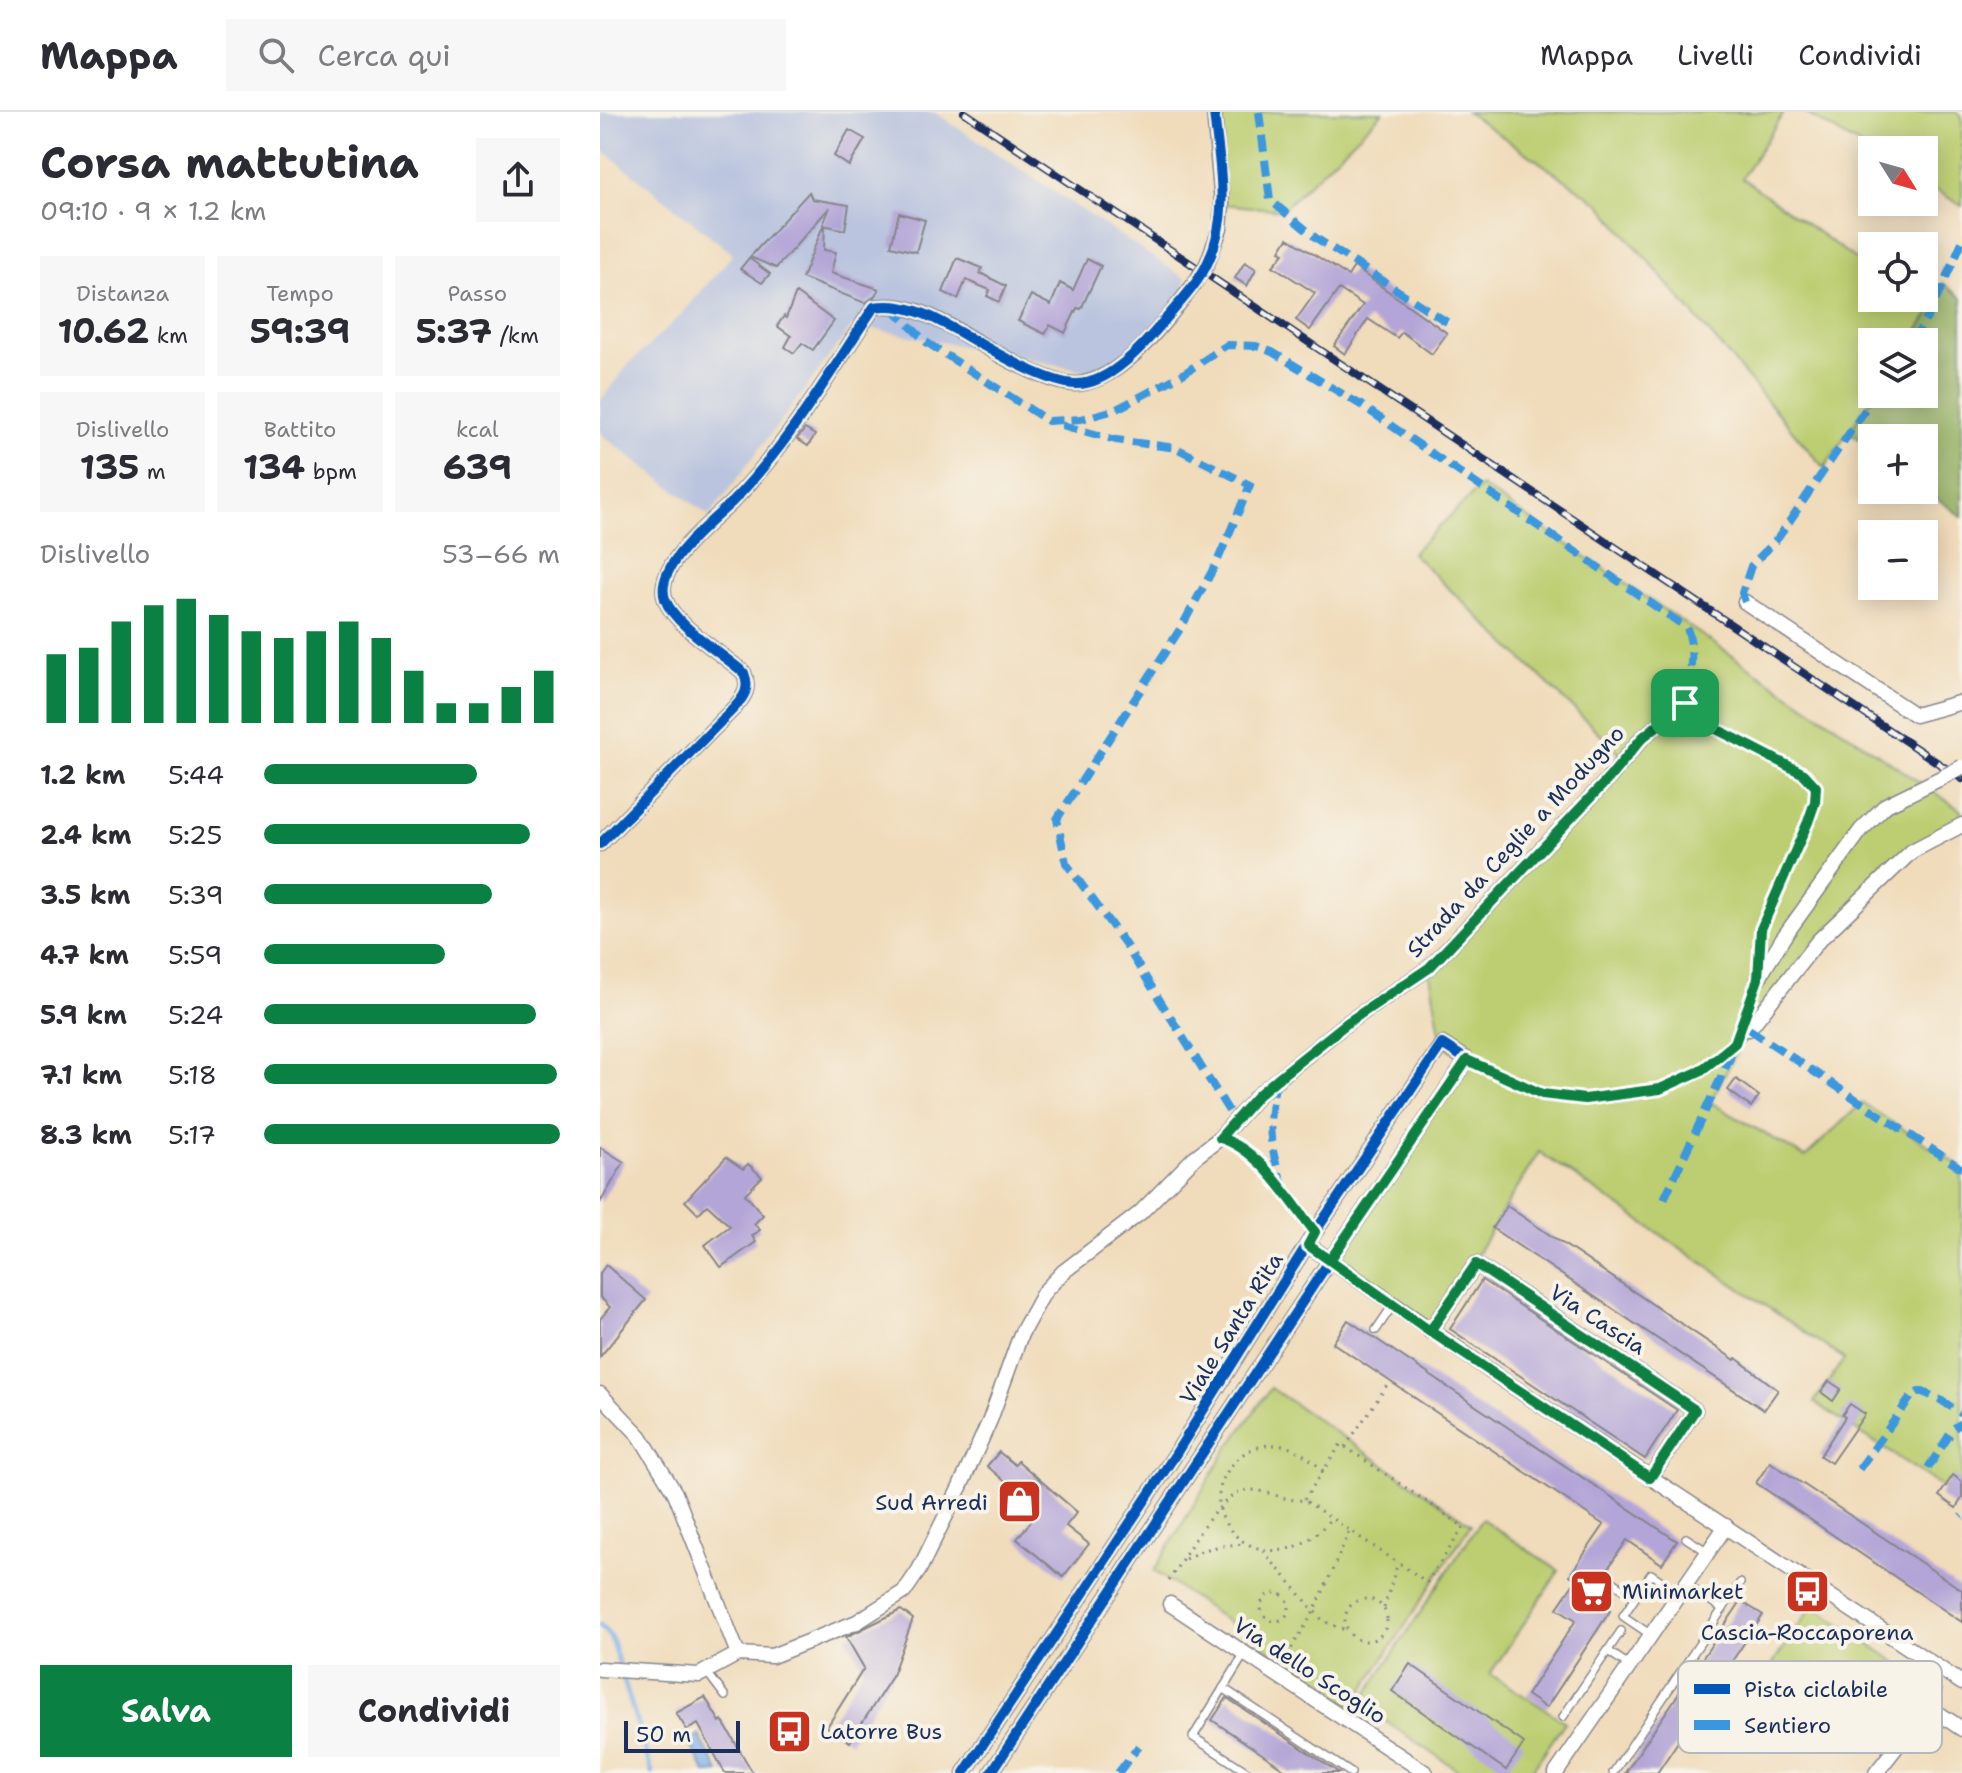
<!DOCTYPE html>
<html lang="it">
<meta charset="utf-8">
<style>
:root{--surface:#fff;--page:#f7f7f7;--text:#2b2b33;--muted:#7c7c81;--line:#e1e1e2;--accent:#0b8043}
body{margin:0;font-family:"Shantell Sans",sans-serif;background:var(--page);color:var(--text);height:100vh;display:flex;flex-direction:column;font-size:30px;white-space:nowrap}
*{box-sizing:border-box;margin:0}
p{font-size:26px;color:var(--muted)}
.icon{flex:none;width:44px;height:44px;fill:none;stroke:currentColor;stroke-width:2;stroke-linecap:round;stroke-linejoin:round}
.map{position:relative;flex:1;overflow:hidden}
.side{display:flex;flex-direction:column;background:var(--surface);width:600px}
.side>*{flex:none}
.needle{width:52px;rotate:127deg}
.buttons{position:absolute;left:1258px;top:24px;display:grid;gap:16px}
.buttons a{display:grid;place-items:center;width:80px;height:80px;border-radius:0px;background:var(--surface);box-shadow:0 4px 20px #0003;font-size:40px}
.scale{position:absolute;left:24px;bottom:20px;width:116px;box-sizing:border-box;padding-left:8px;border:4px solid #1b2f5e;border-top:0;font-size:22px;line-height:28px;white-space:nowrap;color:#1b2f5e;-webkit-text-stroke:6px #f7f3e8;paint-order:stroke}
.pin{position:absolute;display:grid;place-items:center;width:68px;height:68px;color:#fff;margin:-34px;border-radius:16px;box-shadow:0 4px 12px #0006}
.round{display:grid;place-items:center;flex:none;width:84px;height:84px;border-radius:0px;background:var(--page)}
.overview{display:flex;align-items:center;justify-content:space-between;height:136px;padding:0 40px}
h1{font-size:44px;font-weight:700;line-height:60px}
.metrics{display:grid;grid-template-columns:repeat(3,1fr);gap:12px;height:136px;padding:8px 40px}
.metrics div{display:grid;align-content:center;border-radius:0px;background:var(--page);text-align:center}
.metrics b{font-size:34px;font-weight:700}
.metrics small{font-size:22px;font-weight:400}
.metrics p{font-size:22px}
.chart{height:224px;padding:16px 40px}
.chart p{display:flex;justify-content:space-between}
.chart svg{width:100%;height:144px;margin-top:8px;stroke:var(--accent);stroke-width:6}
.action{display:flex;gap:16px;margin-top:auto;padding:16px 40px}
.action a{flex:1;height:92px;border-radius:0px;background:var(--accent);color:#fff;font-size:32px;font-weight:700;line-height:92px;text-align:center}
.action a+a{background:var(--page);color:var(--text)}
ul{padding:0 40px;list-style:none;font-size:26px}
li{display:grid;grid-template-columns:128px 96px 1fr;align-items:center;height:60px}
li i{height:20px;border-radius:10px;background:var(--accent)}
header{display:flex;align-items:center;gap:48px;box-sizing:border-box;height:112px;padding:0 40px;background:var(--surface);border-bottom:2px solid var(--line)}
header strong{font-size:38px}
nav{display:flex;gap:44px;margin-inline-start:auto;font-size:28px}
.search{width:560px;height:72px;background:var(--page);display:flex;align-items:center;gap:20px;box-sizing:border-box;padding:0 28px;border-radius:0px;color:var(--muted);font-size:30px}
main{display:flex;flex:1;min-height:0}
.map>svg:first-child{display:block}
.industrial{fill:#bac4de}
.green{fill:#bcce71;stroke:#6c7e68;stroke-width:2}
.forest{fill:#95b163;stroke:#587060;stroke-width:2}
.water{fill:#7dafe9;stroke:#4c6fa4;stroke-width:2}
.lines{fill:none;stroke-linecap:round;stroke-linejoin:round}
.stream{stroke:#7dafe9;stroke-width:5}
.building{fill:#b3a5d7}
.lane-casing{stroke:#86858c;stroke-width:10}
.street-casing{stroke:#86858c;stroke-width:17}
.path{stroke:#86858c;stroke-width:3;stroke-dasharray:2 6;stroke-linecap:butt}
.lane{stroke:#fff;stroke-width:7}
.street{stroke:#fff;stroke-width:14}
.rail-casing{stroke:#1b2f5e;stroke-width:8}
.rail{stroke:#f7f3e8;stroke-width:5;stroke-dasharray:15;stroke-linecap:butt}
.street-bridge-casing{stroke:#86858c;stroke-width:17;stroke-linecap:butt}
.street-bridge{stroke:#fff;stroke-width:14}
.quiet{stroke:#3a97de;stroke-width:8;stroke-dasharray:16 8;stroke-linecap:butt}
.cycleway-casing{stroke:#f7f3e8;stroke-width:15}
.cycleway{stroke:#0057b8;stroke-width:10}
.route-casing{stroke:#fff;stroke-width:16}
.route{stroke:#0b8043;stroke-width:10}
.labels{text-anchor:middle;stroke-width:8;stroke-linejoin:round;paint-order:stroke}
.street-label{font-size:22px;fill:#1b2f5e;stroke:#f7f3e8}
.poi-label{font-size:22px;fill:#1b2f5e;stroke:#f7f3e8;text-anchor:start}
.key{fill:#f7f3e8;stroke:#b5b8bf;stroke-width:2}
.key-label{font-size:22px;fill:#1b2f5e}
</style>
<header>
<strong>Mappa</strong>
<div class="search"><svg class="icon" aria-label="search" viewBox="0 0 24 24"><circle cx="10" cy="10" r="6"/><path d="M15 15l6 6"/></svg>Cerca qui</div>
<nav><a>Mappa</a><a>Livelli</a><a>Condividi</a></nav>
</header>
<main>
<section class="side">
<div class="overview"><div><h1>Corsa mattutina</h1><p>09:10 · 9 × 1.2 km</p></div><a class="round"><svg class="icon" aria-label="share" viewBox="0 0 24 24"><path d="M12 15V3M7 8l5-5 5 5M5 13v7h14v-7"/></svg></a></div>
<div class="metrics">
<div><p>Distanza</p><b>10.62<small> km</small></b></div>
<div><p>Tempo</p><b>59:39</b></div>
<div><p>Passo</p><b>5:37<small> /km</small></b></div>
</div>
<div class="metrics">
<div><p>Dislivello</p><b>135<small> m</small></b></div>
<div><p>Battito</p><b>134<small> bpm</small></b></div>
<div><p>kcal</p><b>639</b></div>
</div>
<div class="chart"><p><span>Dislivello</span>53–66 m</p>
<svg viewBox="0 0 160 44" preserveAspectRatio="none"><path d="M5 44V23M15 44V21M25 44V13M35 44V8M45 44V6M55 44V11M65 44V16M75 44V18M85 44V16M95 44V13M105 44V18M115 44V28M125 44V38M135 44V38M145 44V33M155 44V28"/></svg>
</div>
<ul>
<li><b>1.2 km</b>5:44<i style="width:72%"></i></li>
<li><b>2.4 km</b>5:25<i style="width:90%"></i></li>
<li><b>3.5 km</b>5:39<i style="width:77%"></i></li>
<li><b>4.7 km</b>5:59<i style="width:61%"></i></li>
<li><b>5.9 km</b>5:24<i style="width:92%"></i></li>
<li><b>7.1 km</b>5:18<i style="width:99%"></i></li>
<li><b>8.3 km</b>5:17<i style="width:100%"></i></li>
</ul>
<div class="action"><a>Salva</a><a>Condividi</a></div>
</section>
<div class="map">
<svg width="1362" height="1661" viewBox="0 0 1362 1661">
<rect width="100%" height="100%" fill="#f7f3e8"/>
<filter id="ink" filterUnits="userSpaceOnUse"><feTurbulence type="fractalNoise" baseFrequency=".0125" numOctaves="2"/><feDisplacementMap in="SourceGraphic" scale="16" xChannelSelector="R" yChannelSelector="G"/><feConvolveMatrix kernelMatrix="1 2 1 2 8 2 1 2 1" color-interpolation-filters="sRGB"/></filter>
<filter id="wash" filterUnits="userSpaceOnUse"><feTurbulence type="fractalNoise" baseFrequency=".006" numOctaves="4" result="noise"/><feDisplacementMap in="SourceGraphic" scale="32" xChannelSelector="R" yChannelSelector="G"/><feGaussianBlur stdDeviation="1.8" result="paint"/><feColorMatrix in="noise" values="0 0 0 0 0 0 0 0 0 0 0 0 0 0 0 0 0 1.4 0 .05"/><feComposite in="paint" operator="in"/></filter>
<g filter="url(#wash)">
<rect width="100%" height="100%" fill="#f0dbba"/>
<polygon class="industrial" points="0,0 334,0 586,167 578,209 493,260 253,213 109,404 6,326 0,320 0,289 28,253 82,202 133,142 0,36"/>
<g class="green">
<polygon points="616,0 783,0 682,98 622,92"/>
<polygon points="867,0 1184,0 1142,66 1272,159 1272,186 1309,186 1330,201 1310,230 1272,230 1272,282 1274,282 1224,356 1000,92"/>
<polygon points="1204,0 1356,0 1362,4 1362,94 1324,71 1324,38 1272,38 1272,41"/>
<polygon points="881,374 1362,699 1362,713 1312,739 1218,829 1149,917 1110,990 1205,1045 1262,991 1362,1055 1362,1388 1214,1290 1244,1247 939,1040 830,1219 730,1148 866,948 842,932 829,856 1025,646 812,441"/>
<polygon points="671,1276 871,1412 752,1595 554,1459 626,1339"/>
<polygon points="882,1407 959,1459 890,1562 965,1610 930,1661 862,1661 760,1592"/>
<polygon points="1213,1493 1325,1570 1282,1633 1170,1556"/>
</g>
<polygon class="forest" points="1343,171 1362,186 1362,405 1324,377 1324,326 1272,326 1272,337 1249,320 1275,282 1324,282 1324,230 1310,230 1330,201"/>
<polygon class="water" points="99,1623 119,1660 106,1661 88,1629"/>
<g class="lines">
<polyline class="stream" points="0,1513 11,1526 52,1661"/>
</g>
<g id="blocks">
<g class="building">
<polygon points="249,18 265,27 249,54 234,44"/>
<polygon points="209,80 212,87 249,93 245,118 223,113 230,95 176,156 150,145"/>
<polygon points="299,101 325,108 316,140 291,134"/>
<polygon points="223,114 225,114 224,138 236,140 231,161 279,177 274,185 265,191 202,166"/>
<polygon points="688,126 748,164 754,155 847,221 832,242 802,220 797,226 768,207 745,242 734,234 763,193 739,177 710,218 696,208 715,181 673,154 684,141 680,139"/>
<polygon points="149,146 170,162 162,171 140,157"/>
<polygon points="357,146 382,156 380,161 406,174 399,190 387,184 390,178 366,168 358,187 343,180"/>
<polygon points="487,147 501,154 481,197 477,196 465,221 450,213 445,222 418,209 431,183 451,193 460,171 473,178"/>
<polygon points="645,150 656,157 647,174 635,166"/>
<polygon points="196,181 234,209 213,238 202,231 194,241 185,235 191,224 177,214 184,204 186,206"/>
<polygon points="205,317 215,323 208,334 197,327"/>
<polygon points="1136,967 1159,984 1151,995 1128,978"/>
<polygon points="0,1035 24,1050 0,1091"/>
<polygon points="126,1045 143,1057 148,1052 162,1065 145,1082 163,1103 154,1112 160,1118 152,1124 156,1130 121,1155 105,1133 130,1114 107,1093 98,1102 85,1089"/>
<polygon points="907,1094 1135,1248 1136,1246 1178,1278 1164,1298 892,1116"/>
<polygon points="6,1153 46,1188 0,1245 0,1207 10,1195 0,1185 0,1161"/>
<polygon points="882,1168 1077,1298 1045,1347 850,1217"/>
<polygon points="748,1208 1077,1429 1062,1452 1027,1428 989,1485 1010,1499 946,1596 927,1583 976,1508 957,1496 976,1468 970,1463 1004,1413 733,1231"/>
<polygon points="1229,1269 1241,1277 1233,1289 1221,1280"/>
<polygon points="1250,1292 1265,1302 1231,1351 1220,1344 1245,1305 1242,1303"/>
<polygon points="399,1340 415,1353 418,1349 477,1400 466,1414 489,1432 463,1465 417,1427 439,1399 387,1354"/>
<polygon points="1170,1350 1362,1478 1362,1510 1156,1371"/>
<polygon points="1353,1363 1362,1370 1362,1386 1356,1396 1339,1384"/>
<polygon points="1141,1489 1163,1503 1057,1661 1025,1661"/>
<polygon points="301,1498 313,1507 291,1566 250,1630 227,1615 264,1556 246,1525"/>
<polygon points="810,1552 924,1631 906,1658 792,1579"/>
<polygon points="105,1585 120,1610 122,1608 153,1661 125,1661 98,1612 87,1618 76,1601"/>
<polygon points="627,1586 739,1661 690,1661 612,1608"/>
</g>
</g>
</g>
<g filter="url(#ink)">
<use href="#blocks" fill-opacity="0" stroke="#86858c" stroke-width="2"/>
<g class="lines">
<defs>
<g id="lane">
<polyline points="1085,591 1097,607 1118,620 1204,662 1216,675 1215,690 1208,710 1161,817 1158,867 1135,931"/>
<path d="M867 948C891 958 915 972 940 981 985 996 1063 983 1102 957 1119 946 1134 931 1149 917"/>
<polyline points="620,1026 634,1030 650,1040 715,1120"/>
<polyline points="776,1218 793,1193"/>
<polyline points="1086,1426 1108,1440"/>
<polyline points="1011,1468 1035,1486"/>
<polyline points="1085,1472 1123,1497"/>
<polyline points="1051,1523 1023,1504 1051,1462 1079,1481"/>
<polyline points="1008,1539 1030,1554"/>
<polyline points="645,1541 593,1625 649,1661"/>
<polyline points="106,1559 125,1584"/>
<polyline points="623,1576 751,1661"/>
<polyline points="963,1605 1021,1519"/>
<polyline points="1013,1661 1140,1471"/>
</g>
<g id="street">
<polyline points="607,152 620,117 622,92 614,0"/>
<polyline points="1145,490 1315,603 1362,590"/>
<path d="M0 732 134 596C145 584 150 576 144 561 123 542 74 513 65 487 54 454 110 411 131 391 188 333 229 262 274 195 303 190 330 203 355 217 382 233 448 274 478 272 525 267 566 207 593 174"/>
<polyline points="1158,867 1183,826 1261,718 1286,693 1339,667"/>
<polyline points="1149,917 1218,829 1312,739 1362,713"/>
<polyline points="708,1133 903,1268 1362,1571"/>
<polyline points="830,1219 876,1152 1095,1298 1050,1366"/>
<polyline points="0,1282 40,1324 75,1381 138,1542"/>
<polyline points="570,1492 826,1661"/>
<polyline points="0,1557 99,1563 138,1542 172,1544 257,1510 304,1480 319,1458 360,1375 390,1308 421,1222 444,1180 463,1160 540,1101 594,1046 620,1026 658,983 747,911 829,856 1009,666 1042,626 1085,591"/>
<polyline points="364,1661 575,1343 715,1120 842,932 867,948 730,1148 391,1661"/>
<polyline points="956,1661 1126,1414"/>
<polyline points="1276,1661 1326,1597 1338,1601 1362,1617"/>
</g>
</defs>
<use href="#lane" class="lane-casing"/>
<use href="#street" class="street-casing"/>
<g class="path">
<polyline points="745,1335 790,1269"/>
<path d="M723 1359C704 1340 685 1328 658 1335 645 1339 637 1346 629 1357 589 1412 675 1480 731 1406"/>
<polyline points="663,1439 723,1509 747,1519"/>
<path d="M585 1447C606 1435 622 1433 646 1432"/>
<path d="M569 1469C584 1445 619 1378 650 1378 670 1378 684 1390 704 1388L827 1470 864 1415 741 1332 704 1388"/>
<circle cx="675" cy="1495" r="14"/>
<circle cx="766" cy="1508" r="21"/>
<polyline points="784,1496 798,1450"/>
<polyline points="683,1550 715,1498 750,1418"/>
<polyline points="1339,1573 1337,1576 1346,1582"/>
</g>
<use href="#lane" class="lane"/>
<use href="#street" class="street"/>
<defs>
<polyline id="rail" points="364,0 1362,667"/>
</defs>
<use href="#rail" class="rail-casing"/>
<use href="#rail" class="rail"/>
<defs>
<g id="street-bridge">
<polyline points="593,174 607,152"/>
<polyline points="1339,667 1362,655"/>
</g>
</defs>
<use href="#street-bridge" class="street-bridge-casing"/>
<use href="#street-bridge" class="street-bridge"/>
<g class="quiet">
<polyline points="659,0 670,88 716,126 850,212"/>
<path d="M292 196 326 230 448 309 481 307 515 298 583 262 627 233 656 234 672 240 761 293 1087 516C1096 539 1089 567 1085 591"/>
<polyline points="1312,230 1330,201 1362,130"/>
<polyline points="462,313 516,328 576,336 650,373 617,450 582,514 457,707 466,751 523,829 635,1009"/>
<polyline points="1145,490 1142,481 1151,454 1178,426 1276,282"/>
<polyline points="1149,917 1362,1057"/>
<path d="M677 967C664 1016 671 1041 688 1087"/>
<polyline points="1064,1087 1130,946 1135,931"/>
<polyline points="1328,1356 1354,1316 1362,1311"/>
<polyline points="1259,1357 1311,1285 1320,1279 1339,1287 1362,1302"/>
<polyline points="1361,1405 1362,1404"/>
<polyline points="518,1661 539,1634"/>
</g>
<defs>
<g id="cycleway">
<path d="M0 732 134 596C145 584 150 576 144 561 123 542 74 513 65 487 54 454 110 411 131 391 188 333 229 262 274 195 303 190 330 203 354 217 381 232 447 273 477 272 510 272 545 232 564 209 579 191 598 172 608 150 631 100 619 52 614 0"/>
<polyline points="364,1661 575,1343 715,1120 842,932 867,948 730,1148 391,1661"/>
</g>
</defs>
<use href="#cycleway" class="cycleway-casing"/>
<use href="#cycleway" class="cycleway"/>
</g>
</g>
<g class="lines" filter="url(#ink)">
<defs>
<path id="route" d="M1085 591 1042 626 1009 666 829 856 747 911 677 967 658 983 620 1026C660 1037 690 1089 715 1120L708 1133 830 1219 1050 1366 1095 1298 876 1152 830 1219 730 1148 867 948 942 982 985 987 1060 977 1100 959 1122 942 1135 931 1158 867 1161 817 1208 710 1215 690 1216 675 1204 662 1097 607 1085 591"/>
</defs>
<use href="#route" class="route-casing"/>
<use href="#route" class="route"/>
</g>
<defs>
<symbol id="shop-square" viewBox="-11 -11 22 22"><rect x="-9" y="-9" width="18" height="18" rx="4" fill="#c8321e" stroke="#f7f3e8"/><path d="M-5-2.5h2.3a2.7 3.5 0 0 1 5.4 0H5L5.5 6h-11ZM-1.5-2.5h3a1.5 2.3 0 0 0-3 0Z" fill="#fff"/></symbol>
<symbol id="supermarket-square" viewBox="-11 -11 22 22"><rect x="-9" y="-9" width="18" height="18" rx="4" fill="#c8321e" stroke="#f7f3e8"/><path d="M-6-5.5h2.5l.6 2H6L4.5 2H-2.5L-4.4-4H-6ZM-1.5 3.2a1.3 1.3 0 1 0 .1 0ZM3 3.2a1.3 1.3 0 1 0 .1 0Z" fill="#fff"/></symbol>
<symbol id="bus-square" viewBox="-11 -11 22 22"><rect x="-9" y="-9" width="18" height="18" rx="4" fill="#c8321e" stroke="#f7f3e8"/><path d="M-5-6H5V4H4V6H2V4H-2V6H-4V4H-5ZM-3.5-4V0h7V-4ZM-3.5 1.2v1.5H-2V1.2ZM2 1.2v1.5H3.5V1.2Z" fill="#fff"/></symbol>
</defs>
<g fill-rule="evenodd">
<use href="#shop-square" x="394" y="1364" width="51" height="51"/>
<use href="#supermarket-square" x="966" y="1454" width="51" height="51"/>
<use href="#bus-square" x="1182" y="1454" width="51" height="51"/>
<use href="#bus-square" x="164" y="1594" width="51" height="51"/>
</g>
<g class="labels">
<g class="street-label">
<text transform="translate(915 729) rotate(-47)" y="8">Strada da Ceglie a Modugno</text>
<text transform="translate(998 1207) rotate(33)" y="8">Via Cascia</text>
<text transform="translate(631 1216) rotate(-58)" y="8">Viale Santa Rita</text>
<text transform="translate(710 1558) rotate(33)" y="8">Via dello Scoglio</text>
</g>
<g class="poi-label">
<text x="388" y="1398" text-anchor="end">Sud Arredi</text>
<text x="1022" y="1487">Minimarket</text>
<text x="1207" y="1528" text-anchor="middle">Cascia-Roccaporena</text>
<text x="220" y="1627">Latorre Bus</text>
</g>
</g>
<rect x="1078" y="1549" width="264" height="92" rx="12" class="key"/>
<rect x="1094" y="1572" width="36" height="10" fill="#0057b8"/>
<rect x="1094" y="1608" width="36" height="10" fill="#3a97de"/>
<g class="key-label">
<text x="1144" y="1585">Pista ciclabile</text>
<text x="1144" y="1621">Sentiero</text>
</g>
</svg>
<div class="buttons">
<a><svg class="needle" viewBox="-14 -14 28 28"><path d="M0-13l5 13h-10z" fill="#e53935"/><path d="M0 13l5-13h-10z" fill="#7c7c81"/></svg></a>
<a><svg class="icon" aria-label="locate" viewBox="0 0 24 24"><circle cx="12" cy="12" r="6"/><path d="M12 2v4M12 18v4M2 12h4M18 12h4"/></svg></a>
<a><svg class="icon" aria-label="layers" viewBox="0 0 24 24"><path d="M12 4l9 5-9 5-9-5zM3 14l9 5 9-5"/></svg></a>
<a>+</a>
<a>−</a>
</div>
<div class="scale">50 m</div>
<div class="pin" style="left:1085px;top:591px;background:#1e9e55"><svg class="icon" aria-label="arrive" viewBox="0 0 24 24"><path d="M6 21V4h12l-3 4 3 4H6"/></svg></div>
</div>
</main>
